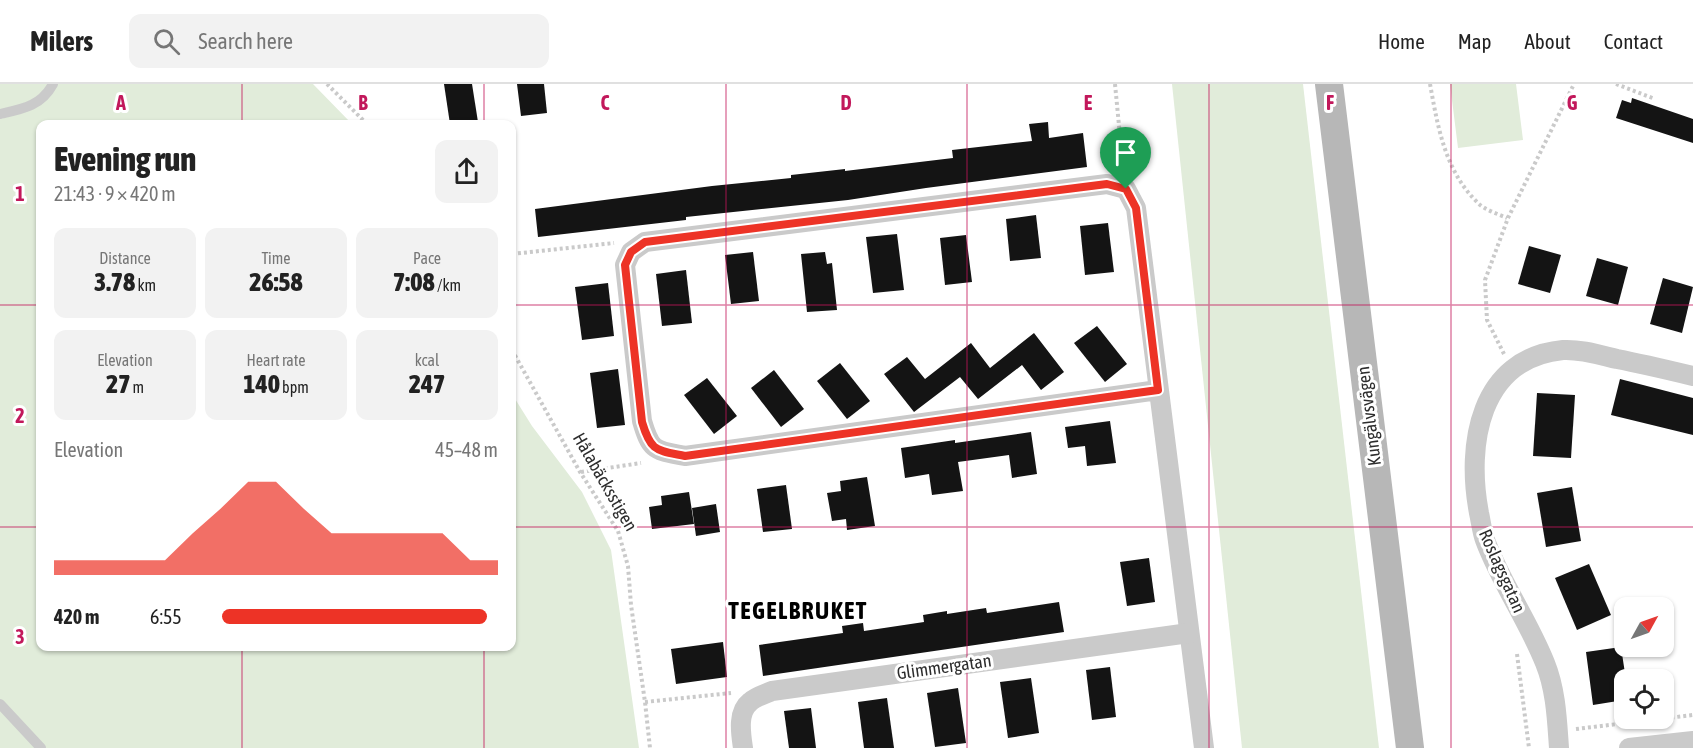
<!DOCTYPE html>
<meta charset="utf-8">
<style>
:root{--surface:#fff;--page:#f2f2f2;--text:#222;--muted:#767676;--line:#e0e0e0;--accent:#ed3326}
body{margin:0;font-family:"Asap Condensed",sans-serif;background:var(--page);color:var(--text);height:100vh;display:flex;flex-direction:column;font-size:22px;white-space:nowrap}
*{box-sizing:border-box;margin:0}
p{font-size:20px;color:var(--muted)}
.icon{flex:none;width:33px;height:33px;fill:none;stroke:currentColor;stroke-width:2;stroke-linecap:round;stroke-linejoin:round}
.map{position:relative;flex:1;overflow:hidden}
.sheet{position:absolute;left:36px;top:36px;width:480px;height:531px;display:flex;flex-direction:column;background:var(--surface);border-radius:12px;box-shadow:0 2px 4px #0004}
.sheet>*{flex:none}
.needle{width:39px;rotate:50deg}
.controls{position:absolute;left:1614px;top:513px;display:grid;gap:12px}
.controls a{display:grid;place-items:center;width:60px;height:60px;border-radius:12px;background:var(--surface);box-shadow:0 2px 4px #0004;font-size:30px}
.pin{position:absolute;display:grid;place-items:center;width:51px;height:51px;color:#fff;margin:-62px -26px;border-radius:50% 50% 50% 0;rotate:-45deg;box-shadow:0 0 6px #0007}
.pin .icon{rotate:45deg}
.round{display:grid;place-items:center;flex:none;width:63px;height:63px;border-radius:12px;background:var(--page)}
.headline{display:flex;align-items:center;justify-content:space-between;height:102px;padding:0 18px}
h1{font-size:33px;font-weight:800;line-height:45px}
.metrics{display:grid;grid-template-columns:repeat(3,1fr);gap:9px;height:102px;padding:6px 18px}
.metrics div{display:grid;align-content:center;border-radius:12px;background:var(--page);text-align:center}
.metrics b{font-size:26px;font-weight:800}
.metrics small{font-size:16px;font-weight:400}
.metrics p{font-size:16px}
.chart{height:168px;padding:12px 18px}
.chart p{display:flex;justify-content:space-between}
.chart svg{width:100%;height:108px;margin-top:6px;fill:var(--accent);opacity:.7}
ul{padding:0 18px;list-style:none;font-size:20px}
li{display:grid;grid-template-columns:96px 72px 1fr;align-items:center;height:45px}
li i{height:15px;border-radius:8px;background:var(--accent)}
header{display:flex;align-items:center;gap:36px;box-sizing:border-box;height:84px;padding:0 30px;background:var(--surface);border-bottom:2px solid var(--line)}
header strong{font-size:28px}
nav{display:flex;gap:33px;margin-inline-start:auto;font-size:21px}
.search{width:420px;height:54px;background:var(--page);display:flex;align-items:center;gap:15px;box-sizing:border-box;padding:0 21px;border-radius:12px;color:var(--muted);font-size:22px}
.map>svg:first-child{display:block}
.green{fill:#e1ecda}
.building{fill:#141414}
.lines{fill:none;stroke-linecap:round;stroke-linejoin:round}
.path{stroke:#cacaca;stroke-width:4;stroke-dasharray:3 3;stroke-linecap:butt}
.service{stroke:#cacaca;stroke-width:10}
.minor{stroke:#cacaca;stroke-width:20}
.secondary{stroke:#b7b7b7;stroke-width:28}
.route-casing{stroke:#fff;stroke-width:12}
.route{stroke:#ed3326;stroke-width:8}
.grid{fill:none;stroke:#c2185b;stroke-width:1.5;stroke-opacity:0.55}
.labels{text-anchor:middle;stroke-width:6;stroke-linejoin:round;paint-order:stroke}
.street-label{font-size:18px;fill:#2d2d2d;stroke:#fff}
.district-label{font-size:24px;font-weight:bold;letter-spacing:1.5px;fill:#000;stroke:#fff}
.grid-label{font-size:20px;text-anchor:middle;font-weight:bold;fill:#c2185b;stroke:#fff;stroke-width:6;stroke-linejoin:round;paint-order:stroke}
</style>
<header>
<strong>Milers</strong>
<div class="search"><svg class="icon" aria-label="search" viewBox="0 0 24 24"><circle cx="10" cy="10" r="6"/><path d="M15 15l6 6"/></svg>Search here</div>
<nav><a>Home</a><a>Map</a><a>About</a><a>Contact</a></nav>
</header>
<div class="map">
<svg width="1693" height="664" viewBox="0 0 1693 664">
<rect width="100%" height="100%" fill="#fff"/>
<g class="green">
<polygon points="0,0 313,0 352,40 40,40 40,562 512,562 512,310 532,342 582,408 611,466 639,664 0,664"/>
<polygon points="1172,0 1303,0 1379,664 1242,664"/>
<polygon points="1450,0 1516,0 1523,56 1458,64"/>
</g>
<g class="building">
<polygon points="444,0 472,0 478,38 450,40"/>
<polygon points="517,0 544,0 547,29 521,32"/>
<polygon points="1632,14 1693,35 1693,59 1616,34 1622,16 1631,19"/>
<polygon points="1048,38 1049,54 1083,49 1087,83 926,104 848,116 686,133 686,136 538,153 535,125 712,102 791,94 791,91 845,85 845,87 953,74 952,66 1032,57 1029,40"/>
<polygon points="1036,131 1041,174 1010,177 1006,135"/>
<polygon points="1108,139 1114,188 1085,191 1080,142"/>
<polygon points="897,150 904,206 873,209 866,153"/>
<polygon points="966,151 972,198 945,201 940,154"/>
<polygon points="1529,162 1561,171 1550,209 1518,200"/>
<polygon points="753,168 759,217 731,220 725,171"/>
<polygon points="825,168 827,180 832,179 837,226 807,228 801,170"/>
<polygon points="1597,174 1628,183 1618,221 1586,212"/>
<polygon points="686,186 692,239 662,242 656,190"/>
<polygon points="1663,194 1693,203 1682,249 1650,240"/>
<polygon points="608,199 614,252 582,256 575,203"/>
<polygon points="1097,242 1127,280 1105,298 1074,259"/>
<polygon points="1034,249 1064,288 1041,306 1022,281 978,315 960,293 914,328 884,290 907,273 925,295 971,259 990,284"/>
<polygon points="840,279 870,317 847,335 817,297"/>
<polygon points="618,285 625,341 597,344 590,289"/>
<polygon points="774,286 804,325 781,343 751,304"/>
<polygon points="707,294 737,332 714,350 684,311"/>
<polygon points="1620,295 1693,314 1693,351 1611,331"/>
<polygon points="1537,309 1575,311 1571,374 1533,372"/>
<polygon points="1110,337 1116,379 1087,382 1085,362 1068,364 1065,343"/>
<polygon points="1031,348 1037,390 1012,394 1009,371 958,378 963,407 932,411 929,390 905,394 901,364 955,356 955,359"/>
<polygon points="867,393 875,442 847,446 846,435 832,437 827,409 841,407 840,397"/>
<polygon points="786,401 792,445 763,448 757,405"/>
<polygon points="1572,403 1581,457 1546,463 1537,409"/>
<polygon points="689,408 694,440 652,445 649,423 662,421 661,412"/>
<polygon points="716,420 720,448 696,452 692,424"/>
<polygon points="1149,474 1155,518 1127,522 1120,478"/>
<polygon points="1589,480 1611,531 1577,546 1555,494"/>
<polygon points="1059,518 1064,548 763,592 759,561 843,549 842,542 863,539 864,547 924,538 923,531 947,527 947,530 986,524 987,529"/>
<polygon points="723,558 727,593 676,600 671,565"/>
<polygon points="1621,563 1626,596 1624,596 1624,616 1593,621 1586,568"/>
<polygon points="1110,583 1116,633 1092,636 1086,586"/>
<polygon points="1031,594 1039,649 1008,654 1000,598"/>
<polygon points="958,604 966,659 935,663 927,609"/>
<polygon points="887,614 894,664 864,664 858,618"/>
<polygon points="811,624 816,664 789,664 784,627"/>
</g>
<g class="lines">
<g class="path">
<polyline points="327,0 367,40"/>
<polyline points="1115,0 1123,83"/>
<path d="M1430 0C1438 44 1445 87 1478 119 1485 126 1498 130 1507 134"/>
<polyline points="1616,0 1655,15"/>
<polyline points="512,170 614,159"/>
<polyline points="512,266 580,388 618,447 628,482 631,521 645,618 650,664"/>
<polyline points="1504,270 1487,236 1485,196 1508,134 1574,0"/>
<polyline points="581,388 641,379"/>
<polyline points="1517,570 1529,664"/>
<polyline points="645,618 731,609"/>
<polyline points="1576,645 1693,631"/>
</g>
<g class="service">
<path d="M0 30C23 25 41 22 53 0"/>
<polyline points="0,620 41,664"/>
</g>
<g class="minor">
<path d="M1158 306 685 372C655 366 651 368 642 337L625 181 631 168 645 158 1107 100 1126 105 1136 124 1204 664"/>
<path d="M743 664C741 650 737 628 750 618 755 613 765 610 772 607L1189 549"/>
<path d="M1559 664C1557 636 1556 606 1545 579 1528 536 1501 499 1485 456 1482 448 1481 438 1479 429 1466 361 1479 274 1563 266 1581 265 1600 271 1617 275 1643 280 1668 286 1693 292"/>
<polyline points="1629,664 1693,657"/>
</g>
<polyline class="secondary" points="1329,0 1410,664"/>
</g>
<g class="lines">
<defs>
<path id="route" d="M1107 100 1126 105 1136 124 1158 306 685 372C656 366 651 368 642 338L625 181 631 168 645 158Z"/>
</defs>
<use href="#route" class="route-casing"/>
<use href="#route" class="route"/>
</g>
<path class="grid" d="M242 0V40M484 0V40M726 0V664M967 0V664M1209 0V664M1451 0V664M0 221H40M512 221H1693M0 443H40M512 443H1693M242 562V664M484 562V664"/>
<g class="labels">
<g class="street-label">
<text transform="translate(1369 332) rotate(-97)" y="6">Kungälvsvägen</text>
<text transform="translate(605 398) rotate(60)" y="6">Hålabäcksstigen</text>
<text transform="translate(1502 487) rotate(66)" y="6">Roslagsgatan</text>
<text transform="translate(944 583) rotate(-8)" y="6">Glimmergatan</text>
</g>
<g class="district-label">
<text x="798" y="535">TEGELBRUKET</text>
</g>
</g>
<g class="grid-label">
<text x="121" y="26">A</text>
<text x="363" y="26">B</text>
<text x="605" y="26">C</text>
<text x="846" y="26">D</text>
<text x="1088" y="26">E</text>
<text x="1330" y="26">F</text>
<text x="1572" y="26">G</text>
<text x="20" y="117">1</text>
<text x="20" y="339">2</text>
<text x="20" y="560">3</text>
</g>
</svg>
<div class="controls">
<a><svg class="needle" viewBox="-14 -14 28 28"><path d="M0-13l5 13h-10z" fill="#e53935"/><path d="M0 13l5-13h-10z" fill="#767676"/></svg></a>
<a><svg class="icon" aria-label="locate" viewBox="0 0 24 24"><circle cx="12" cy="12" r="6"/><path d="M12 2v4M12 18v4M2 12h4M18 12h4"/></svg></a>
</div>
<div class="pin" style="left:1126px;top:105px;background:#1e9e55"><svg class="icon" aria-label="arrive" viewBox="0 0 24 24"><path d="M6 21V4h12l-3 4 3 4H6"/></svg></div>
<section class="sheet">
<div class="headline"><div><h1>Evening run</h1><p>21:43 · 9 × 420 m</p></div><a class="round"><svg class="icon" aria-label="share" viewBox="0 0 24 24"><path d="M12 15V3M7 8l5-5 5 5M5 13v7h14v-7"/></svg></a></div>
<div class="metrics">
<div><p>Distance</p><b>3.78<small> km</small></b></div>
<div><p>Time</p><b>26:58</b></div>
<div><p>Pace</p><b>7:08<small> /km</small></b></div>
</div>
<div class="metrics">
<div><p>Elevation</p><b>27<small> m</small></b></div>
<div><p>Heart rate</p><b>140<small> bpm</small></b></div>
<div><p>kcal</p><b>247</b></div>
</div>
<div class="chart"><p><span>Elevation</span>45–48 m</p>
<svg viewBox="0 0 160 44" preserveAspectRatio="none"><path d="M0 44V38L10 38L20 38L30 38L40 38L50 27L60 17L70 6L80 6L90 17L100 27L110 27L120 27L130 27L140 27L150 38L160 38V44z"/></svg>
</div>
<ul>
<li><b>420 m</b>6:55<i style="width:96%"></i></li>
</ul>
</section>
</div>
